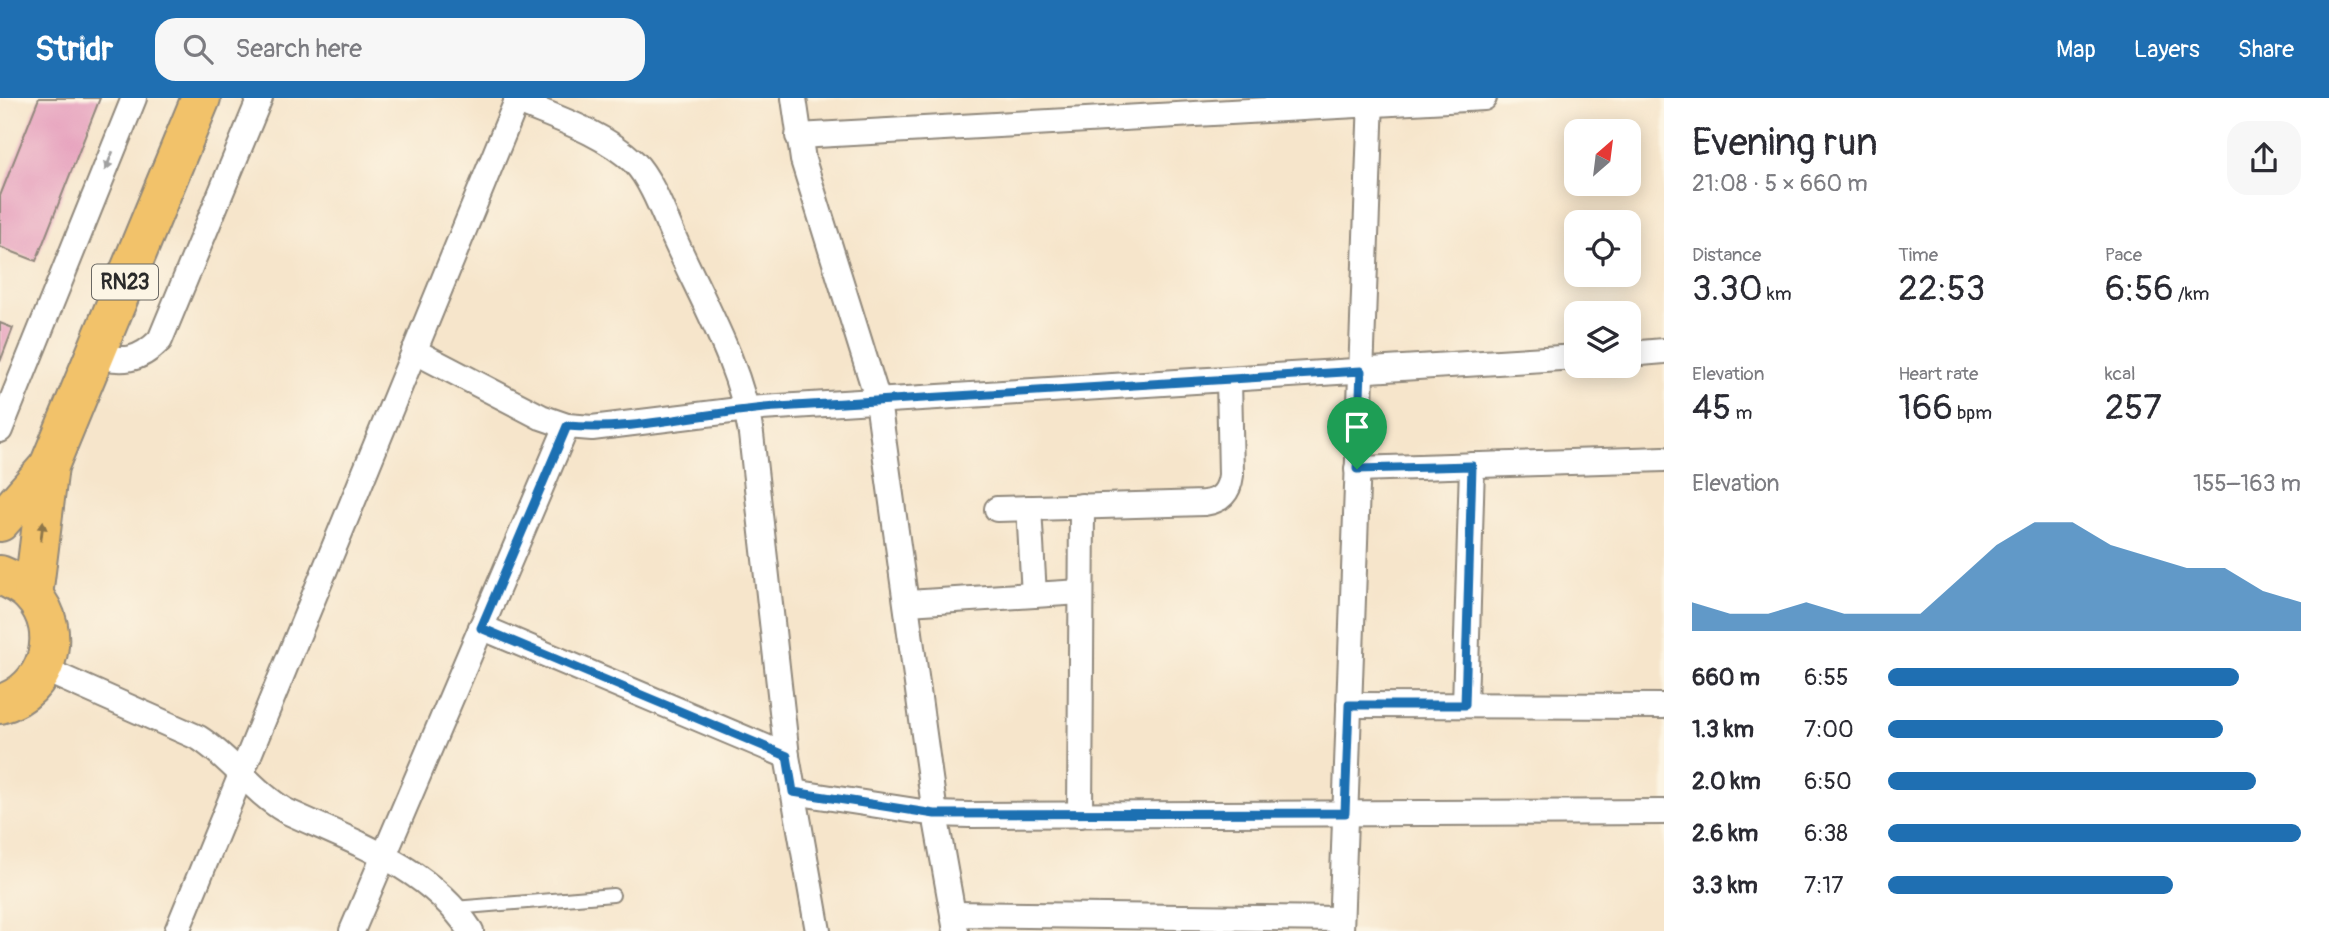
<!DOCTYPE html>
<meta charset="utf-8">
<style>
:root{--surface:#fff;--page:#f7f7f7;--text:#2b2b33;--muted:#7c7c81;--accent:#1f6fb2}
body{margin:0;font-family:Pangolin,sans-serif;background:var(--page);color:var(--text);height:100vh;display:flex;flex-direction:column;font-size:26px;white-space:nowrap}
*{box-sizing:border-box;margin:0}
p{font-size:23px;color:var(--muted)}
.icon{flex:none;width:38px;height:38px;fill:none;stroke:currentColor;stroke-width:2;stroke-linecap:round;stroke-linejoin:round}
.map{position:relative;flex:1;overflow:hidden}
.drawer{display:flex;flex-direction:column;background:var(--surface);width:665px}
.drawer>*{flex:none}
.needle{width:46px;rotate:28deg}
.fabs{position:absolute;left:1564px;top:21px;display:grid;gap:14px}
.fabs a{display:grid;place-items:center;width:77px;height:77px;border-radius:14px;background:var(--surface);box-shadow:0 4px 18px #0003;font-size:35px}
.pin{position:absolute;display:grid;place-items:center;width:60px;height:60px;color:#fff;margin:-72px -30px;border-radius:50% 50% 50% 0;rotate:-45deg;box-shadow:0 0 7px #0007}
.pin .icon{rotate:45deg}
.round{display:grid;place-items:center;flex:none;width:74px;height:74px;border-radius:21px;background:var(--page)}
.headline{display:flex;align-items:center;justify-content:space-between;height:119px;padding:0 28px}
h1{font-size:38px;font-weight:600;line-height:52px}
.stats{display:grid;grid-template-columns:repeat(3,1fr);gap:10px;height:119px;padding:7px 28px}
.stats div{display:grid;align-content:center}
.stats b{font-size:35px;font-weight:600}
.stats small{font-size:19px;font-weight:400}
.stats p{font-size:19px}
.chart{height:196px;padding:14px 28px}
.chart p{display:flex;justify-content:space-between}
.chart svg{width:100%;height:126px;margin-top:7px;fill:var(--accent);opacity:.7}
ul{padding:0 28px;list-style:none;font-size:23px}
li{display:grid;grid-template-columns:112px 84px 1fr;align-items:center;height:52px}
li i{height:18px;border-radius:9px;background:var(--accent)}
header{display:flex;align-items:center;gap:42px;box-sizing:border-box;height:98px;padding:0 35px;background:var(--accent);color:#fff}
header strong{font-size:33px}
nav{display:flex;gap:38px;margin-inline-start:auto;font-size:24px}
.search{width:490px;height:63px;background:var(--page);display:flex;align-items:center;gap:18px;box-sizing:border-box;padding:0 24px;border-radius:21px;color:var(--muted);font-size:26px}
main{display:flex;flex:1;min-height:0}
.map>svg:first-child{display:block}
.building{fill:#e6a0bd}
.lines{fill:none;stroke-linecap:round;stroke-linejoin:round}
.lane-casing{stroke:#90887b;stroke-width:16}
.street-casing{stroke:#90887b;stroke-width:28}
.primary-casing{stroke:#90887b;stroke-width:42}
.lane{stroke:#fff;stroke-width:12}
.street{stroke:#fff;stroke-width:24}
.primary{stroke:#f2c26a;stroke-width:38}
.oneway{fill:#a0a0a0}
.oneway2{fill:#8e764a}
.route-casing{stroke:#fff;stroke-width:14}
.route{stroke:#1f6fb2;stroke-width:9}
.labels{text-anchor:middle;stroke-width:7;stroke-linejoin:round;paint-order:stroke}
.shield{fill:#fcf5e5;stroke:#6a6863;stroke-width:2}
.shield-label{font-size:21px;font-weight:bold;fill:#2b2b2b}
</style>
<header>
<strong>Stridr</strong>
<div class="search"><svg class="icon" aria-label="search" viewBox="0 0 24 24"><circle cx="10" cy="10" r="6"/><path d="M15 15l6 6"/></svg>Search here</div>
<nav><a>Map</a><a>Layers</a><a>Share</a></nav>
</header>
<main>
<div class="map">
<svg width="1664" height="833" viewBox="0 0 1664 833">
<rect width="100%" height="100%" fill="#fcf5e5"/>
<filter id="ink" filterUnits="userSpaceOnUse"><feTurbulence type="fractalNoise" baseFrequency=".0143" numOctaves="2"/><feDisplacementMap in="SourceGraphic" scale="14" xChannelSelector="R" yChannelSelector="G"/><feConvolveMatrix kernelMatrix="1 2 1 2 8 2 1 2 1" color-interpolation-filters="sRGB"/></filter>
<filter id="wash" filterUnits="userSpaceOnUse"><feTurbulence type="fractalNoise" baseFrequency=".00686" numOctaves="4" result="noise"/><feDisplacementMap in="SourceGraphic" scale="28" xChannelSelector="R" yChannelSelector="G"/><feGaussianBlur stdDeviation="1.57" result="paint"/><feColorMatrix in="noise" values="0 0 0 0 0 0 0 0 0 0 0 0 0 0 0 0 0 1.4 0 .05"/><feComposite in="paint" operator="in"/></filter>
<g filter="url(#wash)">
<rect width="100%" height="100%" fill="#f6e5cb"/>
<g id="blocks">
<g class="building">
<polygon points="39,0 100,0 36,163 0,149 0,98"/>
<polygon points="0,225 13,230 0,264"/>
</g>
</g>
</g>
<g filter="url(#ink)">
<use href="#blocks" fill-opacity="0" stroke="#90887b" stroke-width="2"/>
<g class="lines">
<defs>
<polyline id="lane" points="454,810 613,797"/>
<g id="street">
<polyline points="794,0 803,62 878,303 935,716 956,833"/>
<path d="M516 3C556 20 602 34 634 64 651 80 666 122 676 144 704 206 741 268 751 336L787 658 818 833"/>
<polyline points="798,38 1484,0"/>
<polyline points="414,253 541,319 567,328 592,330 747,311 1577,259"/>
<polyline points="1629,256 1664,253"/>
<path d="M94 258C124 263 137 265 160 242L260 0"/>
<polyline points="0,332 134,0"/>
<polyline points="1357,371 1664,361"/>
<polyline points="1029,410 1034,497"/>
<path d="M997 411 1204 405C1221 403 1229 394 1231 377L1229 281"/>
<polyline points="908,505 1081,494"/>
<polyline points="481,529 787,658"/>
<path d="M43 571 199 640C232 661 252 693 286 713 353 744 428 768 471 833"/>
<polyline points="1349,607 1664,608"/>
<polyline points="1465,607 1472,367"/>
<polyline points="793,694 935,716 969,717 1664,714"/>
<polyline points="1080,717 1082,408"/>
<polyline points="953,816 1341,821"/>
<polyline points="177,833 518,0"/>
<polyline points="352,833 567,328"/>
<polyline points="1341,833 1371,0"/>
</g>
<g id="primary">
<polyline points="0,424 49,368"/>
<path d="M0 477C12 482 23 487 32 497 66 534 47 593 0 606"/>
<polyline points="33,498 49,368 201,0"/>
</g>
</defs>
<use href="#lane" class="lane-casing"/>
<use href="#street" class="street-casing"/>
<use href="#primary" class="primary-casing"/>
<use href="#lane" class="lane"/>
<use href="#street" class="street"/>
<use href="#primary" class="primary"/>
</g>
<defs><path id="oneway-solid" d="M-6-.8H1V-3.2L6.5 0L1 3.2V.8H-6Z" transform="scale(1.75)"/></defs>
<use class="oneway" href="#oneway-solid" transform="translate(109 63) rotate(112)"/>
<use class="oneway2" href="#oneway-solid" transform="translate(42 433) rotate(-83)"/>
</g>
<g class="lines" filter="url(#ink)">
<defs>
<path id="route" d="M1361 273 1357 371 1472 368 1465 607H1349L1345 715 935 716 793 694 787 658 481 530 567 328C634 334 709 313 778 309 972 297 1167 285 1361 273Z"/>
</defs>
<use href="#route" class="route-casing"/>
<use href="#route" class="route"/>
</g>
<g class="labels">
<rect class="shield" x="92" y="166.5" width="66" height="35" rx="5"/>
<g class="shield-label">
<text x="125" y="191">RN23</text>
</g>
</g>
</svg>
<div class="fabs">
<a><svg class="needle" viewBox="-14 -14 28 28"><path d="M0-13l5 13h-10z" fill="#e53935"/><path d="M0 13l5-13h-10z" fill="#7c7c81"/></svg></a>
<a><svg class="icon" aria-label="locate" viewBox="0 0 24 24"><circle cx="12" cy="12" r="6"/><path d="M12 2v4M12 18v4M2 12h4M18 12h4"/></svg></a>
<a><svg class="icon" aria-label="layers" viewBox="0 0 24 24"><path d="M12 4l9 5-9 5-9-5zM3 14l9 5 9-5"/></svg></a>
</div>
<div class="pin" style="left:1357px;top:371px;background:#1e9e55"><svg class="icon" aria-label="arrive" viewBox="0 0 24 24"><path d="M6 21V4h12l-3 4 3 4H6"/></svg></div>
</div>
<section class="drawer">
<div class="headline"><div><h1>Evening run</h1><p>21:08 · 5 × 660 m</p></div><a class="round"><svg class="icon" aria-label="share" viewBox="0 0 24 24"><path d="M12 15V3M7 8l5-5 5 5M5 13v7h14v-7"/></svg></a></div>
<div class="stats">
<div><p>Distance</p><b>3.30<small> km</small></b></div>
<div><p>Time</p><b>22:53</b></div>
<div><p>Pace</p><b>6:56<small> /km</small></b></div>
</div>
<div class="stats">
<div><p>Elevation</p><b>45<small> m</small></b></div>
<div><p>Heart rate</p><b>166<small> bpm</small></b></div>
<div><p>kcal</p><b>257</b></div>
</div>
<div class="chart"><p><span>Elevation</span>155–163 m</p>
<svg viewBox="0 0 160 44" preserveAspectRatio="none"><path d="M0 44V34L10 38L20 38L30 34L40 38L50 38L60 38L70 26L80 14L90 6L100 6L110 14L120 18L130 22L140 22L150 30L160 34V44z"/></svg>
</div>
<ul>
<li><b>660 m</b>6:55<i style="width:85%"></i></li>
<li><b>1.3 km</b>7:00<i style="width:81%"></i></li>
<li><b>2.0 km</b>6:50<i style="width:89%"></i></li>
<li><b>2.6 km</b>6:38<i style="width:100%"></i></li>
<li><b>3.3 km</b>7:17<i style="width:69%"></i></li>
</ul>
</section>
</main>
